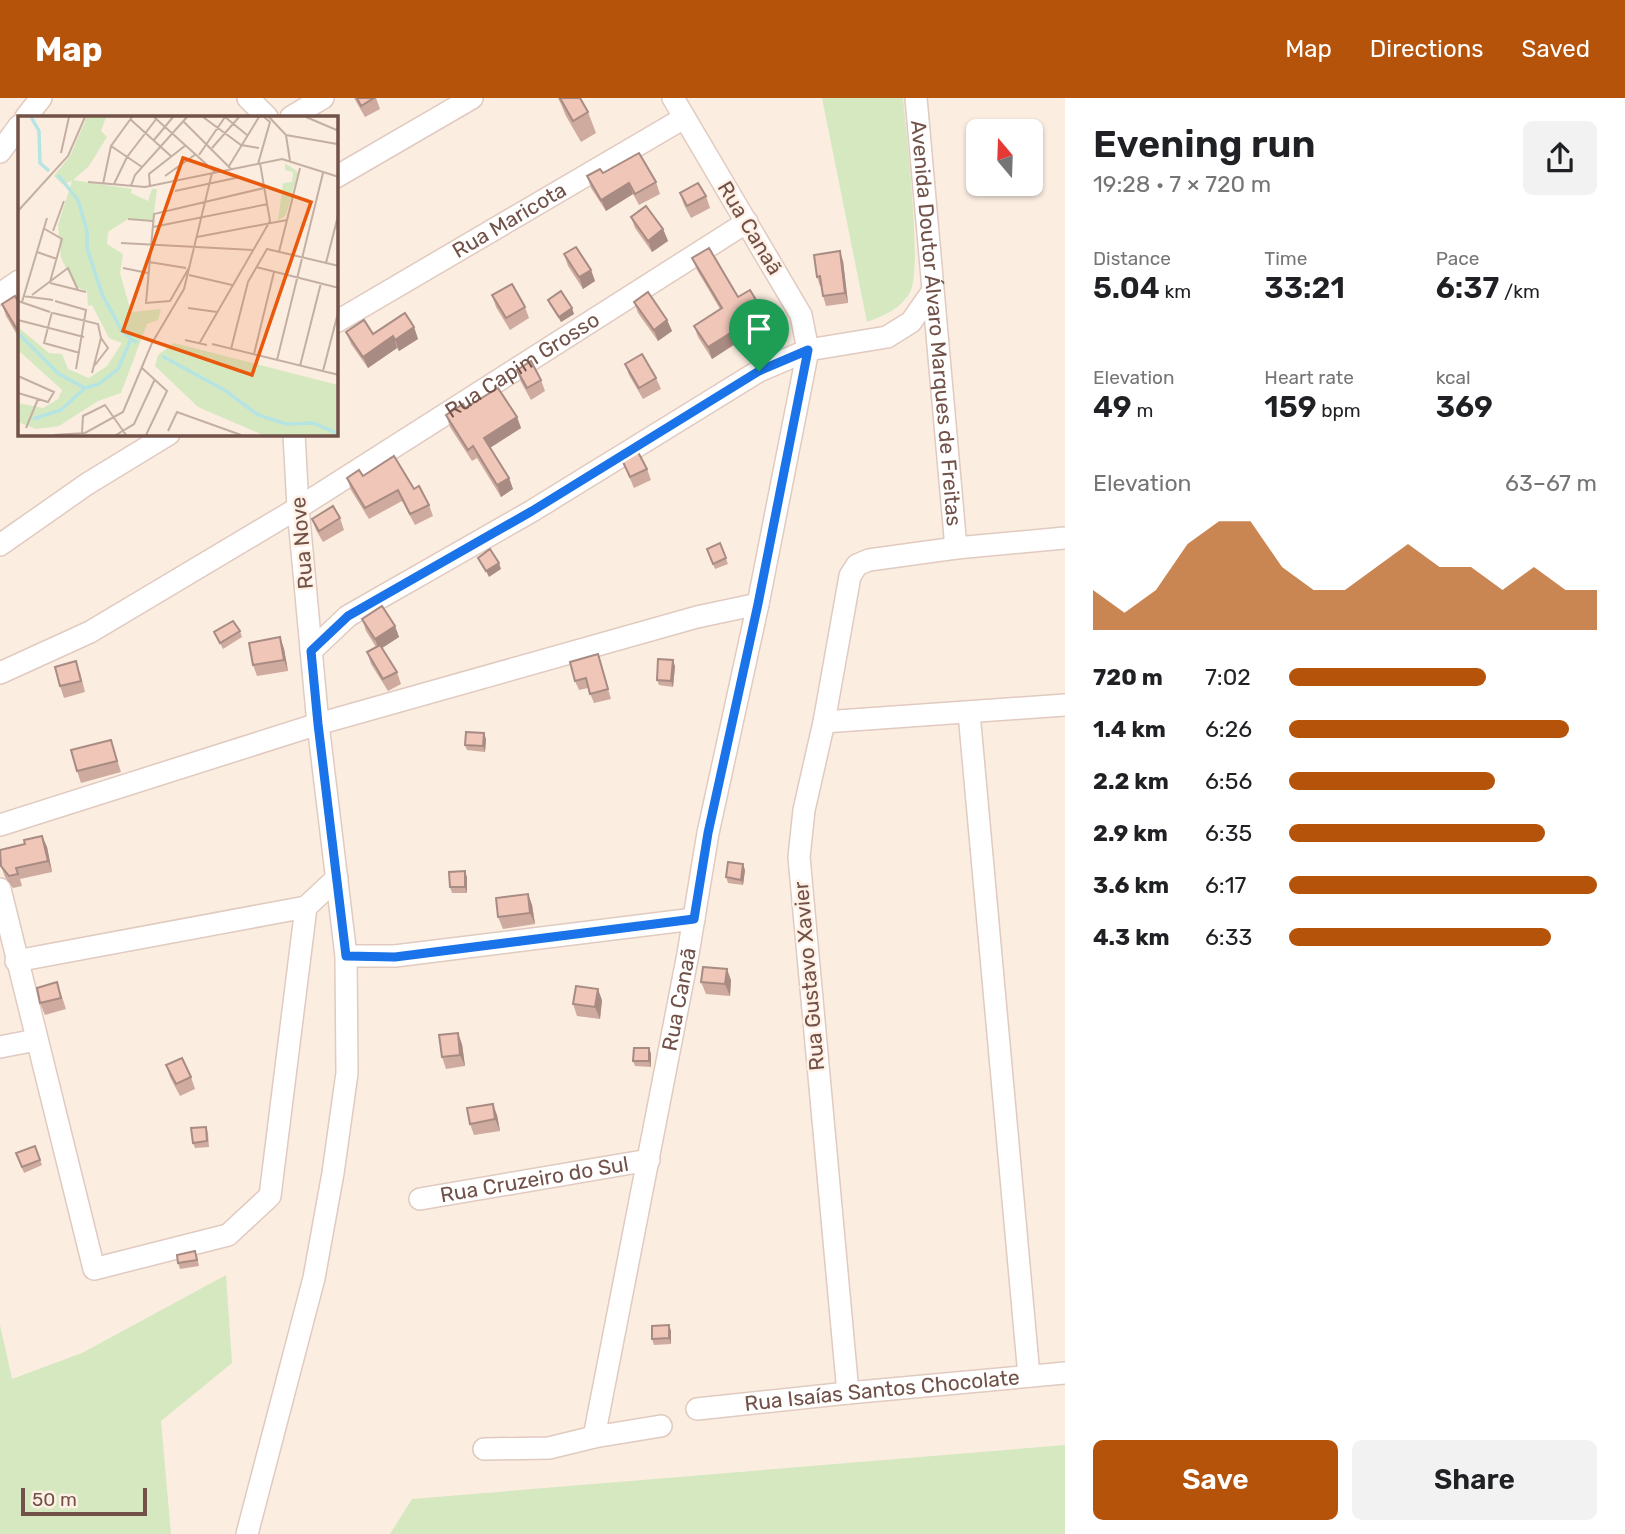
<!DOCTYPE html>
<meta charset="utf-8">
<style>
:root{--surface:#fff;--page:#f2f2f2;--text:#202124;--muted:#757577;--accent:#b45309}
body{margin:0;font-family:Rubik,sans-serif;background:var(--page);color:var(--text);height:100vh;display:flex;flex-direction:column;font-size:26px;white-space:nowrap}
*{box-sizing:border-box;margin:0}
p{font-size:23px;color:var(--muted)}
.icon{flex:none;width:38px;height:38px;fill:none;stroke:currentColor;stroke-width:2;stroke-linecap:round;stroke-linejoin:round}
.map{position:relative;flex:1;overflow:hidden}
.panel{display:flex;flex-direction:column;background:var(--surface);width:560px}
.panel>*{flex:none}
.needle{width:46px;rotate:341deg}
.fabs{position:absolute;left:966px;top:21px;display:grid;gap:14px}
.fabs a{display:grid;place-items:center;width:77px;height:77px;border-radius:10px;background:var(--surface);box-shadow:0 2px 5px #0004;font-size:35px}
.scale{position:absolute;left:21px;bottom:18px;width:126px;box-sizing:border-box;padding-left:7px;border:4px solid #715148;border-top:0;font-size:19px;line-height:24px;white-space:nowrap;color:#715148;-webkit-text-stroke:5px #fff1e6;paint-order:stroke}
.pin{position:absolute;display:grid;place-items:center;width:60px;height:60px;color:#fff;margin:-72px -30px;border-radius:50% 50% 50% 0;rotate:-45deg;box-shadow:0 0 7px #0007}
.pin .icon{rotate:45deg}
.round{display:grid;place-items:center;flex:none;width:74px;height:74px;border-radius:10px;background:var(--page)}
.summary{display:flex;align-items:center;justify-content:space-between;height:119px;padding:0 28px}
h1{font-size:38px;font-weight:600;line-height:52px}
.figures{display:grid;grid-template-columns:repeat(3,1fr);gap:10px;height:119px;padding:7px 28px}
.figures div{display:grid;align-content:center}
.figures b{font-size:30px;font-weight:600}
.figures small{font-size:19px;font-weight:400}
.figures p{font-size:19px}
.chart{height:196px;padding:14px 28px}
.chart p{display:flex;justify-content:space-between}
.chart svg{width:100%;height:126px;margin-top:7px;fill:var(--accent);opacity:.7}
.button{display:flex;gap:14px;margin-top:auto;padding:14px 28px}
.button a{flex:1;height:80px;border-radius:10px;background:var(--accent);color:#fff;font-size:28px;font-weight:600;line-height:80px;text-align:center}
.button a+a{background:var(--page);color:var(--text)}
ul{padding:0 28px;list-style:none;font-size:23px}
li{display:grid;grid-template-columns:112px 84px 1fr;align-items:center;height:52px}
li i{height:18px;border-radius:9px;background:var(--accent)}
header{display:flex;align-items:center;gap:42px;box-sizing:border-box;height:98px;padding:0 35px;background:var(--accent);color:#fff}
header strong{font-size:33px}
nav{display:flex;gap:38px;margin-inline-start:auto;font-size:24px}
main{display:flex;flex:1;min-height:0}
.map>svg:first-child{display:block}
.green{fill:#d6e8c0}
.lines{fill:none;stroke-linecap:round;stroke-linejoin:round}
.minor-casing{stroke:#e1cac0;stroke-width:24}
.minor{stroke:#fff;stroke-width:21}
.wall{fill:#ceaa9f}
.shaded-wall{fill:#a88b82}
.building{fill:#f0c6b9;stroke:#a88b82;stroke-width:2}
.route-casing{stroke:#fff;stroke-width:14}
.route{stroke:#1a73e8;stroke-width:9}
.labels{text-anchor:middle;stroke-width:5;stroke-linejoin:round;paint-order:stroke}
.street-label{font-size:21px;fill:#715148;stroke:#fff1e6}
.inset-river{fill:none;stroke:#b6e4e3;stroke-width:3.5}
.inset-road{fill:none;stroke:#c4afa3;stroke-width:2}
.view{fill:#e8590c;fill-opacity:0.15;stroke:#e8590c;stroke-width:3.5}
.inset-edge{fill:none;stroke:#715148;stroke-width:3.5}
</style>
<header>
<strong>Map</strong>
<nav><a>Map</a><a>Directions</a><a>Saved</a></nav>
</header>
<main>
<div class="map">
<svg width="1065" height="1436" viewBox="0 0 1065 1436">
<rect width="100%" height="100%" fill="#fbede0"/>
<g class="green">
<path d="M822 0H903C906 32 923 173 910 194 901 211 883 218 867 224Z"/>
<polygon points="226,1177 232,1265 161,1323 171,1436 0,1436 0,1227 12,1281 82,1255"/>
<polygon points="1065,1347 1065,1436 390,1436 412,1401"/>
</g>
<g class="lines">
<defs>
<g id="minor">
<polyline points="248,0 267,19"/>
<path id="s1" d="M916 0 956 450"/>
<polyline points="26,19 41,0"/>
<polyline points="291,19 323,0"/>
<polyline points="0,54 19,28"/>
<polyline points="336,79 472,0"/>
<polyline points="0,196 19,183"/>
<path id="s2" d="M336 224 684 20"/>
<polyline points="0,447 87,386 169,336"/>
<polyline points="311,553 348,518 532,413 759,273 808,252 887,239 911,224 932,194"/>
<path id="s3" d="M0 575 90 534 298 410 747 124"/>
<polyline points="969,615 1029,1278"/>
<polyline points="824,624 1065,607"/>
<polyline points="0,727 318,626 697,519 758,506"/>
<polyline points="0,791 94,1171 228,1137 270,1098 306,809 337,780"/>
<polyline points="346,858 395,858 694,821"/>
<polyline points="16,863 306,809"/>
<polyline points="0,949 36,942"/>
<path id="s4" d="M420 1101 649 1062"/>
<polyline points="848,1295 799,759 804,712 824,624 850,478 857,467 869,462 956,450 1065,440"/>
<path id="s5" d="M697 1311 848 1295 1065 1275"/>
<path id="s6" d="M594 1339 688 856 708 735 758 506 808 252 801 217 673 0"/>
<polyline points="484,1351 549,1350 594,1339 661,1328"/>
<polyline points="247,1436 314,1180 333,1075 347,975 346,858 318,626 298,410 294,336"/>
</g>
</defs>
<use href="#minor" class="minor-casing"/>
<use href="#minor" class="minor"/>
</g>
<g class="wall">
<polygon points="354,0 376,0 380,11 365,19"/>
<polygon points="558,0 580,0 588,14 596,35 581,44 566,18 561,6"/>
<polygon points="603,75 656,84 660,96 639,107 633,96 606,113 591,90 587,78"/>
<polygon points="680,95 706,98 710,110 691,120 684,107"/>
<polygon points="631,119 663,131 668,143 652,154 635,130"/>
<polygon points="564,156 591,172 595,183 583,191 568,168"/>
<polygon points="692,160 772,228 776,239 757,251 749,237 712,261 698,239 694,228 720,211 697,172"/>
<polygon points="843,163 848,205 826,208 823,198 821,188 820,188 817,179"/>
<polygon points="492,197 525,209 529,220 510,232 496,209"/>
<polygon points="548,202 574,216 561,224 550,207"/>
<polygon points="634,204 667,222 672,233 658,243 638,215"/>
<polygon points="19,205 19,240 6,218 2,206"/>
<polygon points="414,229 418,241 399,253 397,250 368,270 351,246 346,234 373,236"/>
<polygon points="625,266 656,280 661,291 643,301 629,277"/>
<polygon points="517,272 541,282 545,293 531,302 521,284"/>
<polygon points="465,310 517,319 521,330 490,350 509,380 513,391 501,399 477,360 472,363 450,329 446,317"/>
<polygon points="622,362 647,371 651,382 634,390"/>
<polygon points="363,378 414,391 429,407 433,418 415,427 402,403 369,421 351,392 347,380"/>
<polygon points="340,420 344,432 323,444 316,432 312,421"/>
<polygon points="720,445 728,466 715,471 707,451"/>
<polygon points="362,521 395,528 399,539 382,550 397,574 401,586 388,593 371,566 367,554 376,549 366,533"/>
<polygon points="240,533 242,539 223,551 214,534"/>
<polygon points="280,539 284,551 288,573 257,578 253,567"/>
<polygon points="598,556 611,601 594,605 588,590 579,592 575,583"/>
<polygon points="675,568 673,589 659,587 657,582"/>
<polygon points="80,574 85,594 64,600 60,588"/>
<polygon points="486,641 485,654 467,652 465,647"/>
<polygon points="111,642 121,674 81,685 77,673"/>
<polygon points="42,738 47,749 52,774 20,781 22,788 13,790 5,779 1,768 25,746"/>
<polygon points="745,772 743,787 728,785 726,779"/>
<polygon points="467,779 467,795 452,795 450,789"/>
<polygon points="528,796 532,807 535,826 503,831 498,819"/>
<polygon points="731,882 730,898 706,896 701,884"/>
<polygon points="57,884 66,911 45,917 40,905"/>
<polygon points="602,902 600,921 577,918 573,906"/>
<polygon points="462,946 465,968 446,971 442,959"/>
<polygon points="649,950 651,956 651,969 635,968 633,963"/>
<polygon points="166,967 191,979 195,991 180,998 170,979"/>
<polygon points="497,1017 500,1033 474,1037 470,1026"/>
<polygon points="206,1029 208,1035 209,1049 195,1050 193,1045"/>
<polygon points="16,1055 40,1062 42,1067 24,1075"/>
<polygon points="197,1158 199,1168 180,1171 178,1165"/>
<polygon points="669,1227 671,1233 671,1246 654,1247 652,1241"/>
</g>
<g class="shaded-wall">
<polygon points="629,85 633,96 606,113 601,102"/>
<polygon points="663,131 668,143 652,154 648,143"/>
<polygon points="840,153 843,163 848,205 845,195"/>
<polygon points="591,172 595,183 583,191 579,179"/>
<polygon points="572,210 574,216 561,224 559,219"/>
<polygon points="667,222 672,233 658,243 654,232"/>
<polygon points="745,226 749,237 712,261 708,249"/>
<polygon points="414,229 418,241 399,253 395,242"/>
<polygon points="393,238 397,250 368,270 363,259"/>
<polygon points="517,319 521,330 488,351 484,340"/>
<polygon points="509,380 513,391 501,399 497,387"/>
<polygon points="499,465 501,471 489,479 486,473"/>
<polygon points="395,528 399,539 379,552 375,541"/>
<polygon points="280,539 284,551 288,573 284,562"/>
<polygon points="673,562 675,568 673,589 671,583"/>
<polygon points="484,635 486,641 485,654 483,648"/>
<polygon points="42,738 47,749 52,774 48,763"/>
<polygon points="743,766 745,772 743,787 741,782"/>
<polygon points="465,773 467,779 467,795 465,789"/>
<polygon points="528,796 532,807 535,826 530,815"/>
<polygon points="727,871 731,882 730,898 725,886"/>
<polygon points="598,891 602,902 600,921 595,909"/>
<polygon points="458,935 462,946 465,968 460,957"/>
<polygon points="649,950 651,956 651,969 649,963"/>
<polygon points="493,1006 497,1017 500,1033 495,1021"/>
<polygon points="669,1227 671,1233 671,1246 669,1240"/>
</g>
<g class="building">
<polygon points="357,0 374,0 361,8"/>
<polygon points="560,0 580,0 588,14 573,23"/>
<polygon points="639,55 656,84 635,96 629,85 601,102 587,78 600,71 603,75"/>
<polygon points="698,85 706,98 687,108 680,95"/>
<polygon points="646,108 663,131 648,143 631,119"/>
<polygon points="576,149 591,172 579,179 564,156"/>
<polygon points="709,150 738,199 750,192 772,228 753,239 745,226 708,249 694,228 722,210 692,160"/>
<polygon points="840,153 845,195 823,198 820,178 817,179 814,157"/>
<polygon points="512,186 525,209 506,220 492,197"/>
<polygon points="561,193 572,210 559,219 548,202"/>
<polygon points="648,194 667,222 654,232 634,204"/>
<polygon points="15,198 19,205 19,235 2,206"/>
<polygon points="405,215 414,229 395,242 393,238 363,259 346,234 364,222 373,236"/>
<polygon points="642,256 656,280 639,290 625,266"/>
<polygon points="531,263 541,282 527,290 517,272"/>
<polygon points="498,290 517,319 484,340 509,380 497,387 473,348 468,352 446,317 463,306 465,310"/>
<polygon points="638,354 647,371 630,379 622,362"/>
<polygon points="394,358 414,391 419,388 429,407 410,416 398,392 365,410 347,380 359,372 363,378"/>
<polygon points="333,408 340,420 319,433 312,421"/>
<polygon points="720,445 726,460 713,466 707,451"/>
<polygon points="490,451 499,465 486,473 478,460"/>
<polygon points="382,508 395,528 375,541 362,521"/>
<polygon points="233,523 240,533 220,545 214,534"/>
<polygon points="280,539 284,562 253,567 249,545"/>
<polygon points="380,547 397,574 383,581 367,554"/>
<polygon points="598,556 608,591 590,596 586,580 575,583 570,564"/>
<polygon points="658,561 673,562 671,583 657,582"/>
<polygon points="76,563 81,583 60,588 55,569"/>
<polygon points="466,634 484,635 483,648 465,647"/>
<polygon points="111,642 117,663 77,673 71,652"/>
<polygon points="42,738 48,763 16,770 18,776 9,778 1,768 0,752 25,746 24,742"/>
<polygon points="728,764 743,766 741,782 726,779"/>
<polygon points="465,773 465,789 450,789 449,774"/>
<polygon points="528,796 530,815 498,819 496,800"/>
<polygon points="703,869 727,871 725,886 701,884"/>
<polygon points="57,884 61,900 40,905 37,890"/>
<polygon points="576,888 598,891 595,909 573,906"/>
<polygon points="458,935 460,957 442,959 439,937"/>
<polygon points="634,950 649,950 649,963 633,963"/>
<polygon points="182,960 191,979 176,986 166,967"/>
<polygon points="493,1006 495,1021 470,1026 467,1010"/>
<polygon points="206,1029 207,1043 193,1045 191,1030"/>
<polygon points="35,1048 40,1062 22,1069 16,1055"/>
<polygon points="195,1153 197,1162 178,1165 177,1157"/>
<polygon points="669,1227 669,1240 652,1241 652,1228"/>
</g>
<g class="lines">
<defs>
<polygon id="route" points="808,252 758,506 708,735 694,821 395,859 346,858 318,626 311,553 348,518 532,413 759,273"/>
</defs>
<use href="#route" class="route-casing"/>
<use href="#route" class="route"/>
</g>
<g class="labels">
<g class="street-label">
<text dy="7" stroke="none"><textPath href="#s2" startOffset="201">Rua Maricota</textPath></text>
<text transform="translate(750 130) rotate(59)" y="7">Rua Canaã</text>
<text dy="7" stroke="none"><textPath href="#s1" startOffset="226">Avenida Doutor Álvaro Marques de Freitas</textPath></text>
<text dy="7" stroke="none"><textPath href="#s3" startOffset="607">Rua Capim Grosso</textPath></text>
<text transform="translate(302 445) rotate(-95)" y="7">Rua Nove</text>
<text transform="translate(809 878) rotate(-95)" y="7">Rua Gustavo Xavier</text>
<text dy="7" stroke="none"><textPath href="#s6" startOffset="446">Rua Canaã</textPath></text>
<text dy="7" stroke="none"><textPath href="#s4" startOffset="116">Rua Cruzeiro do Sul</textPath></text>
<text dy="7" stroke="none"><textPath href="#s5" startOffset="186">Rua Isaías Santos Chocolate</textPath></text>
</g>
</g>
<g transform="translate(18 18)">
<rect width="320" height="320" fill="#fbede0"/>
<path d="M69 1H88L83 15 89 21 71 50 55 64 114 73 113 77 130 85 134 73H139L135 105 110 103 90 116 89 128 105 138 102 157 113 196 143 193 140 204 129 208 103 277 80 285 41 310 18 313 0 306V287L25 292 40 283 44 274 0 234V211L31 237 44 238 50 253 71 262 89 250 104 227 91 222 74 189 70 190 69 175 58 171 43 142 40 109 54 65 44 68 36 60 52 40ZM267 47 280 56 268 99 260 105 265 67 274 66 275 56 267 54ZM156 227 320 269V319H245L180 291 137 250 140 239Z" fill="#d6e8c0"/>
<path class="inset-river" d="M13 1 21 15 22 47 31 55M40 59 60 84 69 115V132L84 178 104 215 119 227M0 217 41 258 67 272 81 268 100 253 113 223M144 240 208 275 240 299 268 308 295 307 321 318M15 303 43 294 66 273"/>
<path class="inset-road" d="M136 1 197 56M185 1 223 29 241 32M207 1 229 19M251 1 268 19 272 45M288 1 321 15M112 3 154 41M165 5 213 53M268 19 319 28M136 24 155 1M93 30 124 51M194 32 221 1M43 37 51 1M181 39 207 1M240 48 252 6 246 1M211 50 241 1M147 60 178 38M70 66 127 71 264 43 321 61M85 68 93 30 114 1M96 68 109 41 139 2M113 70 117 59 169 1M132 71 131 58 168 29M157 75 222 61M0 95 50 40 67 1M110 103 135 105M135 111 250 88M25 112 44 123 32 166M35 115 46 85M179 121 269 104M103 127 235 134M19 136 39 143M261 136 282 52M131 146 168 152M308 147 321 96M172 150 152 185 128 187 136 98 246 72M238 151 321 172M105 152 130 157M171 159 214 169M32 167 68 176M14 179 50 152 60 174M5 180 35 184M0 185 32 196M37 185 68 194 58 253M4 186 29 102M170 192 199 196M34 196 26 227 62 237M35 197 80 208 83 222 74 257M0 204 66 221M167 224 189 229M181 228 252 105 242 47M194 228 321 259M213 233 230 166 249 133 321 150M236 238 256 156M259 244 305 57M77 249 90 232 83 222M282 250 303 167M124 252 149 275 128 319M305 255 321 193M0 260 36 276 30 286 0 277M8 312 20 283M150 315 159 296 223 319M64 317 65 300 87 289 108 319M36 319 67 317 105 296 134 227 166 173 194 57M98 319 116 308 137 263"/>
<path class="view" d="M165 42 293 86 234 259 105 215Z"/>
<rect width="320" height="320" class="inset-edge"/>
</g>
</svg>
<div class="fabs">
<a><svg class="needle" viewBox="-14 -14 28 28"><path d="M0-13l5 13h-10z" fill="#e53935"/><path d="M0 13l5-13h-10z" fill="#757577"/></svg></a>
</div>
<div class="scale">50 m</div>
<div class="pin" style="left:759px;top:273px;background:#1e9e55"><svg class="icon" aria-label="arrive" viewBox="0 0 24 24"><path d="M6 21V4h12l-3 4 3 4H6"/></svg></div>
</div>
<section class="panel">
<div class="summary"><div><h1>Evening run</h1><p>19:28 · 7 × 720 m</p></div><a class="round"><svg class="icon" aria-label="share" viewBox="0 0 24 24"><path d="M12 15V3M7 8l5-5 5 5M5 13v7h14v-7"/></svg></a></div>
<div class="figures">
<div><p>Distance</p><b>5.04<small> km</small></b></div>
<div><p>Time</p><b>33:21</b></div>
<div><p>Pace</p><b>6:37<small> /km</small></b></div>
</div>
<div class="figures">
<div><p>Elevation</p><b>49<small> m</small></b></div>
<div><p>Heart rate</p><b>159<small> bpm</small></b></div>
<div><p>kcal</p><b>369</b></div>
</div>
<div class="chart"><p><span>Elevation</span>63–67 m</p>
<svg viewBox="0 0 160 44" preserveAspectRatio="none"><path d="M0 44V30L10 38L20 30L30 14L40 6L50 6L60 22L70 30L80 30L90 22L100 14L110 22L120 22L130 30L140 22L150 30L160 30V44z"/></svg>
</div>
<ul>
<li><b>720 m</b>7:02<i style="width:64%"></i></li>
<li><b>1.4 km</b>6:26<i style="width:91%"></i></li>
<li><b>2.2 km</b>6:56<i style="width:67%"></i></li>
<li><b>2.9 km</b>6:35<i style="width:83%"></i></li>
<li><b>3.6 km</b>6:17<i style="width:100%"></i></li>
<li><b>4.3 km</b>6:33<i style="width:85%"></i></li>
</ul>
<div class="button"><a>Save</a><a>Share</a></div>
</section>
</main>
